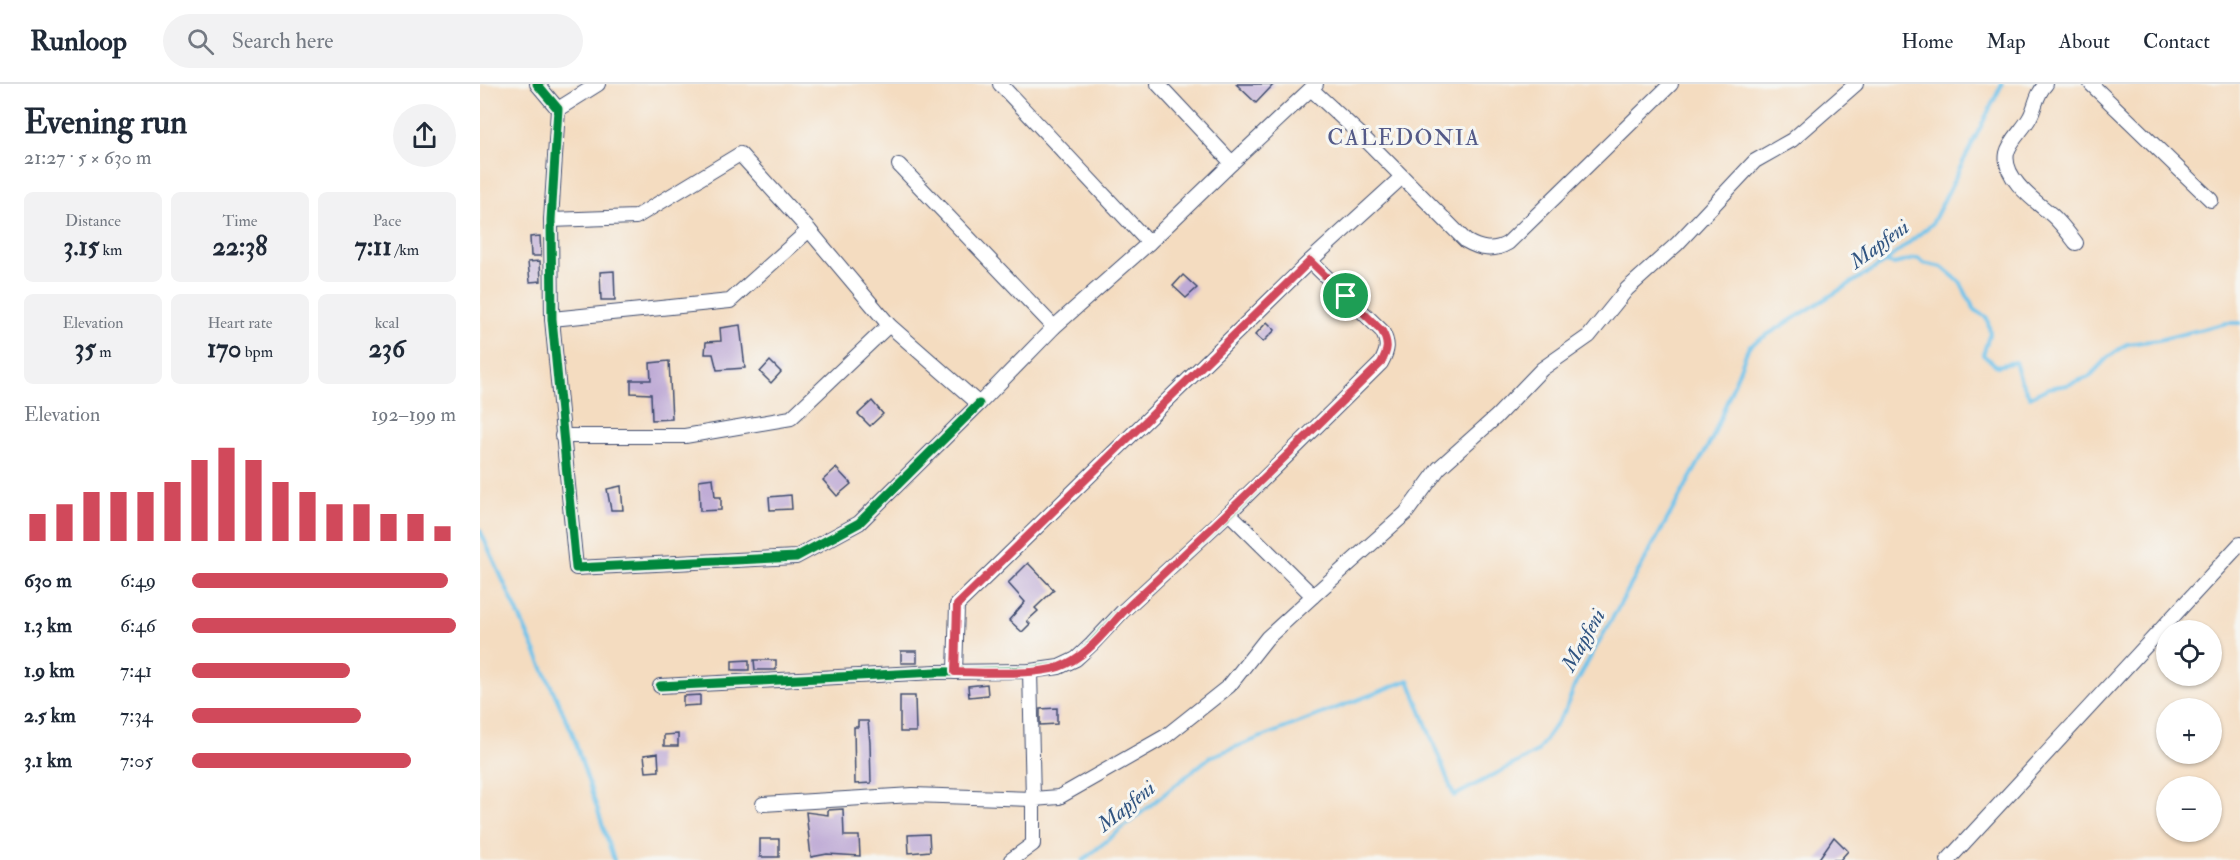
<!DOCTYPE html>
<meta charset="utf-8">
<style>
:root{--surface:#fff;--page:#f2f2f3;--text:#1f2937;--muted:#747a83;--line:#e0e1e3;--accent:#d1495b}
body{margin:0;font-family:"IM FELL Double Pica",serif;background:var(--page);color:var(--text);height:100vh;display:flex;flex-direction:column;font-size:22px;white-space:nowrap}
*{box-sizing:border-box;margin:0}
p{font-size:20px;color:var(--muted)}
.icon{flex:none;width:33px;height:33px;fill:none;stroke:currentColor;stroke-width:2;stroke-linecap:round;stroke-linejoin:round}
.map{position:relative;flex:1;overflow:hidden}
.side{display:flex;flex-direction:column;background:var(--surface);width:480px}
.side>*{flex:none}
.buttons{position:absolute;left:1676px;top:536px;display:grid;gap:12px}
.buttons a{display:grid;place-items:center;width:66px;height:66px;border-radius:50%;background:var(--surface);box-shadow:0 2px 4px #0004;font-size:30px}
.pin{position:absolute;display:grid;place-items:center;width:51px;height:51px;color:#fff;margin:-26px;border:3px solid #fff;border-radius:50%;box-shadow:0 2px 6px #0007}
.round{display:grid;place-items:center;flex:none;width:63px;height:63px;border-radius:32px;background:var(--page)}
.headline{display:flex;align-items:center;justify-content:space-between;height:102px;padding:0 24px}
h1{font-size:33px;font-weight:700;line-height:45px}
.metrics{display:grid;grid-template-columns:repeat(3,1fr);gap:9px;height:102px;padding:6px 24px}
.metrics div{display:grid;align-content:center;border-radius:9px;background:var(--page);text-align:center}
.metrics b{font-size:26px;font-weight:700}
.metrics small{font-size:16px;font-weight:400}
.metrics p{font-size:16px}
.chart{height:168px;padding:12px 24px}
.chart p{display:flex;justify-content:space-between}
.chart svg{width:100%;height:108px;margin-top:6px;stroke:var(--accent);stroke-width:6}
ul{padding:0 24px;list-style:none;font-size:20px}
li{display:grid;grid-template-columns:96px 72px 1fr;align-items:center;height:45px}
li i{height:15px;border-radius:8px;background:var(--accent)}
header{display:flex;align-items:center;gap:36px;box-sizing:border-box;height:84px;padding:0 30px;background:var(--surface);border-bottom:2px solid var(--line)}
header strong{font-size:28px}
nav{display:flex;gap:33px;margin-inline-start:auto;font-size:21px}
.search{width:420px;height:54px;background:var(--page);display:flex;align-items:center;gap:15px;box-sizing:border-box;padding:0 21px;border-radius:33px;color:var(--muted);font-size:22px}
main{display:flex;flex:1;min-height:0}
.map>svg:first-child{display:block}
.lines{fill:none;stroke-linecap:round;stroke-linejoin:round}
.stream{stroke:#6fc3eb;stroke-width:4}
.building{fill:#bfabd6}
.minor-casing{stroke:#3c496d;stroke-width:16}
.minor{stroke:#fff;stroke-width:14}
.cycleway-casing{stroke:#f6f6f2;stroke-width:13}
.cycleway{stroke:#00873e;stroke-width:9}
.route-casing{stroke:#fff;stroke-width:12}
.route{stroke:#d1495b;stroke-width:8}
.labels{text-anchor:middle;stroke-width:6;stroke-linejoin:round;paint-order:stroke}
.water-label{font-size:21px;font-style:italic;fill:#305481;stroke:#f6f6f2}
.quarter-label{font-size:22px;letter-spacing:1.5px;fill:#545a88;stroke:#f6f6f2}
</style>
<header>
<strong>Runloop</strong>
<div class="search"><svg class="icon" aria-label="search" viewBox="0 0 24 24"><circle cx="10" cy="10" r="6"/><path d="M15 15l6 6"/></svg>Search here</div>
<nav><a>Home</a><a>Map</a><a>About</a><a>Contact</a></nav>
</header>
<main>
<section class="side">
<div class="headline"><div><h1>Evening run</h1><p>21:27 · 5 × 630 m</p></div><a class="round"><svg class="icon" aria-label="share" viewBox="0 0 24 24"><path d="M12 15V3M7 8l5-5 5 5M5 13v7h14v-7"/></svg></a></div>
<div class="metrics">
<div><p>Distance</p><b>3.15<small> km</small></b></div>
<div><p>Time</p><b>22:38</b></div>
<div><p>Pace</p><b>7:11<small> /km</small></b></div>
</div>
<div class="metrics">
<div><p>Elevation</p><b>35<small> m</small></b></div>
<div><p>Heart rate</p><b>170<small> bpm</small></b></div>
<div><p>kcal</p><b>236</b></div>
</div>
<div class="chart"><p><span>Elevation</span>192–199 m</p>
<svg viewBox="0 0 160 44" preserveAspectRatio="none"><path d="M5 44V33M15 44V29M25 44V24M35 44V24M45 44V24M55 44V20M65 44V11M75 44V6M85 44V11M95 44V20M105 44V24M115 44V29M125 44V29M135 44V33M145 44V33M155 44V38"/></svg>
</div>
<ul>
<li><b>630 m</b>6:49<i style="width:97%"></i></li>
<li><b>1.3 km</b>6:46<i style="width:100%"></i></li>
<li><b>1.9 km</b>7:41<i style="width:60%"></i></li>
<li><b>2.5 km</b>7:34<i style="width:64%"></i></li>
<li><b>3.1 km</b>7:05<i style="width:83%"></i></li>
</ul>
</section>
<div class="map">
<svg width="1760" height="776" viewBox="0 0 1760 776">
<rect width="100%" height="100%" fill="#f6f6f2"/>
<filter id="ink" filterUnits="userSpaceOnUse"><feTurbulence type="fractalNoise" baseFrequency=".0167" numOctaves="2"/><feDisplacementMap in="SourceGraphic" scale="12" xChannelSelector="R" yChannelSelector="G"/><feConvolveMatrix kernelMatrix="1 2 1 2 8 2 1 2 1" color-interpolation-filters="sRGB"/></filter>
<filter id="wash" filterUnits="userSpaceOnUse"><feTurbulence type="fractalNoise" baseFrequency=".008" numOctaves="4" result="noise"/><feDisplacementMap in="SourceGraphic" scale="24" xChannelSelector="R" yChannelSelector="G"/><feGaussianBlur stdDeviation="1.35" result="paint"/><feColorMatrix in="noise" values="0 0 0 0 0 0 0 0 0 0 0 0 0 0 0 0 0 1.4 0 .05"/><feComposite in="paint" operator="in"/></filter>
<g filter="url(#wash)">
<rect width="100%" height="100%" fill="#f4dcc0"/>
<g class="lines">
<g class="stream">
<polyline points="1405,178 1414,180 1438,174 1443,179 1462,183 1480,198 1494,225 1507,234 1510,248 1503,271 1517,282 1535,278 1541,297 1550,313 1568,304 1587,301 1609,293 1627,274 1647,260 1679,256 1747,239 1760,239"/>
<polyline points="0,446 92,648 134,776"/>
<polyline points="603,776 730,673 929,596 974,712 1057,668 1086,625 1094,603 1232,355 1269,262 1405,178 1452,140 1522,0"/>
</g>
</g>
<g id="blocks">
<g class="building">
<polygon points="756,0 794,0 776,19"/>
<polygon points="60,152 61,172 51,172 50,153"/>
<polygon points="60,177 61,197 50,198 48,178"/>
<polygon points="134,187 135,216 121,216 120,188"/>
<polygon points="703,191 717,204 706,214 693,202"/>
<polygon points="787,238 795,246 783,258 775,251"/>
<polygon points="260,241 265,284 237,286 233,270 225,270 226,258 241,257 240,244"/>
<polygon points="189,277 192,335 172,336 171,310 151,309 151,296 171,296 170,279"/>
<polygon points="290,277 301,288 291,299 280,288"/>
<polygon points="392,317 403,330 390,342 378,330"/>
<polygon points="356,384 371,400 357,412 343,396"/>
<polygon points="233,394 235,413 241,413 241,426 220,427 219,396"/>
<polygon points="141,402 143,426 131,426 127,405"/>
<polygon points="311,411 312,425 290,426 289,413"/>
<polygon points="548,479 574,506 555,524 558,527 547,537 550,540 542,548 529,536 545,518 528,499"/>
<rect x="421" y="567" width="16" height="12"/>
<polygon points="269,576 269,586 252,586 252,577"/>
<polygon points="274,576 296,576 296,586 275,586"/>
<polygon points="507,600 508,611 489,613 488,602"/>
<polygon points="220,611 220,621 203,622 203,612"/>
<polygon points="420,612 435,612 436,648 420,648"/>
<polygon points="577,624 577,640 560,641 560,625"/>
<polygon points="378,637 388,637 390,659 391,699 375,700 374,643 378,643"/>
<polygon points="198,650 198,662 184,662 184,651"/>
<polygon points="178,669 179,687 166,688 164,671"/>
<polygon points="363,725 364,752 379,752 380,772 347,770 331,773 326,728 348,731 348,726"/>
<polygon points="449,750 450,767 429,769 428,751"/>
<polygon points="1354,753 1368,767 1360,776 1338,776"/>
<rect x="280" y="755" width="19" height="18"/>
</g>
</g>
</g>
<g filter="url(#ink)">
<use href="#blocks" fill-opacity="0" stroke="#3c496d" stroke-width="1.5"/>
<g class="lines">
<defs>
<g id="minor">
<polyline points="57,0 78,25 71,136 72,235 96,484 316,473 379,439 499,320"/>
<polyline points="520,0 669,159"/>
<polyline points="678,0 752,79 836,0"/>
<path d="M1566 0C1556 10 1556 22 1550 33 1544 45 1530 56 1527 69 1522 94 1555 117 1572 131 1581 139 1589 150 1596 159"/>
<polyline points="1611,0 1731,116"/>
<path d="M831 5 883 53 986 157C1000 165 1013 168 1028 159L1191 0"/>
<polyline points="78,25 118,0"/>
<polyline points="419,81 574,243"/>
<polyline points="71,136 156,133 260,70 329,146 409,241 499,320 574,243 669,159 752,79"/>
<polyline points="72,235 250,217 329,146"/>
<polyline points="82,352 205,352 311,334 409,241"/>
<polyline points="833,512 926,429 959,384 1016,333 1062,285 1109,252 1147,205 1197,160 1275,77 1312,56 1376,0"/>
<polyline points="475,588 477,521 830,177 922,93"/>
<path d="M180 602 456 588 550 587 579 583 596 575 612 560 642 528 749 429 901 279C908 266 909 260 902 247L830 177"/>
<polyline points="283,720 432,711 553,715 550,587"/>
<polyline points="531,776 553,760 553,715 579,713 686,652 749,602 787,554 833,512 749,429"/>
<polyline points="1468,776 1760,460"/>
</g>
</defs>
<use href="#minor" class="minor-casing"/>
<use href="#minor" class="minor"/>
<defs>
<g id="cycleway">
<polyline points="57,0 78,25 71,136 72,235 96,484 316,473 379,439 499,320"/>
<path d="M180 602 456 588 550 587 579 583 596 575 612 560 642 528 749 429 901 279C908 266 909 260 902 247L830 177"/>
</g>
</defs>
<use href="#cycleway" class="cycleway-casing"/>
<use href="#cycleway" class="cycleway"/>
</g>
</g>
<g class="lines" filter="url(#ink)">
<defs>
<path id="route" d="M830 177 902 247C909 260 908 266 901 279 818 361 736 441 651 520 629 541 609 573 579 583 552 592 504 588 475 588L477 521Z"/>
</defs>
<use href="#route" class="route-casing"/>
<use href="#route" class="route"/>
</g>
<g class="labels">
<g class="water-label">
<text transform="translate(1399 160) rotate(-36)" y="7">Mapfeni</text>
<text transform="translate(1103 556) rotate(-61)" y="7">Mapfeni</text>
<text transform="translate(646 722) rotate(-39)" y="7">Mapfeni</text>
</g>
<g class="quarter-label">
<text x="924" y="61">CALEDONIA</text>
</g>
</g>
</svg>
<div class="buttons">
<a><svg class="icon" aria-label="locate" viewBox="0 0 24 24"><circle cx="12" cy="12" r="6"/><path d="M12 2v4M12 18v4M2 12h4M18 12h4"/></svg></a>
<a>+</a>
<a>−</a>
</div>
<div class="pin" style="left:866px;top:212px;background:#1e9e55"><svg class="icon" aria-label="arrive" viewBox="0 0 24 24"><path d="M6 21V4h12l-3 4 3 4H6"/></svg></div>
</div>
</main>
